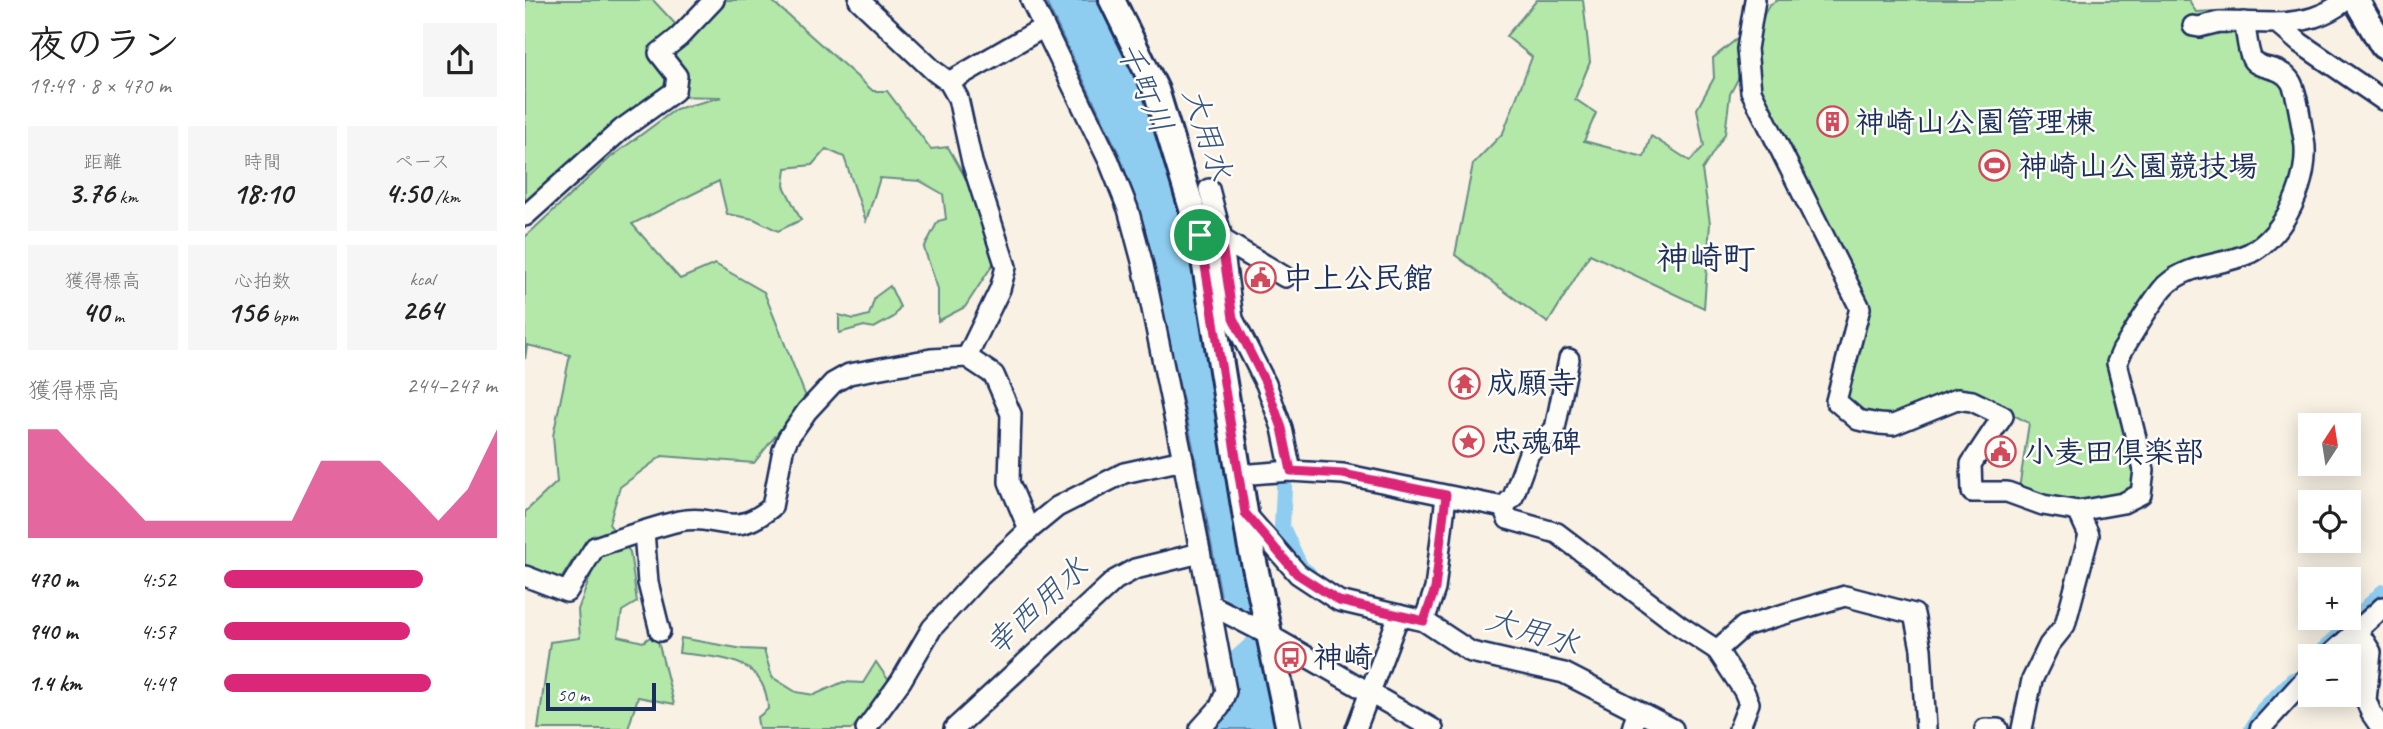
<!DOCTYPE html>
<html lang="ja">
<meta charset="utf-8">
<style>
:root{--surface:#fff;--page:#f6f6f6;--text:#222;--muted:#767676;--accent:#db2777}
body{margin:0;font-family:Caveat,"Klee One",sans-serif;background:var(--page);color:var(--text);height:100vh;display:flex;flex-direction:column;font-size:26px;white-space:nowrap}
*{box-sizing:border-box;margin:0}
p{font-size:23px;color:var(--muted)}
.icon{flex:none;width:38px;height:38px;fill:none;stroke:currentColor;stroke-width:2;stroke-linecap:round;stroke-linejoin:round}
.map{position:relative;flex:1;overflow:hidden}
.panel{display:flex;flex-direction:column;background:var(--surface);width:525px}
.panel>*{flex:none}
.needle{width:46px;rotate:12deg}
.controls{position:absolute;left:1773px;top:413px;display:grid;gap:14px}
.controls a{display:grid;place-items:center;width:63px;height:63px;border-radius:0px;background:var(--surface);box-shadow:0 4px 18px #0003;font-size:35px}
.scale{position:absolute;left:21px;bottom:18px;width:110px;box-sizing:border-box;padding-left:7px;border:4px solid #1b2f5e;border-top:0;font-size:19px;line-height:24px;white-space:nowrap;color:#1b2f5e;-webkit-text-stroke:5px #fdfcf7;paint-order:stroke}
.pin{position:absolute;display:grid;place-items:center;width:60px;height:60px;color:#fff;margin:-30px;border:4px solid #fff;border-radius:50%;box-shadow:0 2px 7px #0007}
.round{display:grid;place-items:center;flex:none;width:74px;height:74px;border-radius:0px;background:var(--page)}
.head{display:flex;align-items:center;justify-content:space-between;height:119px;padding:0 28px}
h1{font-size:38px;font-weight:700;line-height:52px}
.metrics{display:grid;grid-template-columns:repeat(3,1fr);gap:10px;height:119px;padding:7px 28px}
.metrics div{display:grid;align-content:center;border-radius:0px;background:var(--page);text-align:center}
.metrics b{font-size:30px;font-weight:700}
.metrics small{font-size:19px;font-weight:400}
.metrics p{font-size:19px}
.chart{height:196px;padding:14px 28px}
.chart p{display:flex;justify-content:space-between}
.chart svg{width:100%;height:126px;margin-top:7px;fill:var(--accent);opacity:.7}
ul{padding:0 28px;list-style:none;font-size:23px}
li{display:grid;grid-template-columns:112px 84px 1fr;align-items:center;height:52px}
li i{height:18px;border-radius:9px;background:var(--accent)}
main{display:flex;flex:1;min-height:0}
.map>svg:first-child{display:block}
.green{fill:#b4e8a9;stroke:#688c84;stroke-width:2}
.water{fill:#8fcdf0;stroke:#618eb6;stroke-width:2}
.pier{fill:#f8f1e4}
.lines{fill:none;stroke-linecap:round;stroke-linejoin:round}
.canal{stroke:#8fcdf0;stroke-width:16}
.minor-casing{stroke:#1b2f5e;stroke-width:24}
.major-casing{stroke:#1b2f5e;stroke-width:30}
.minor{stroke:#fdfcf7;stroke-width:19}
.major{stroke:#fdfcf7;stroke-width:24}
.route-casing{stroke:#fff;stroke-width:14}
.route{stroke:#db2777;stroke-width:9}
.labels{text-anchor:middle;stroke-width:5;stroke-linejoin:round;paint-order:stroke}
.poi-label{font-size:30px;font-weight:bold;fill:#1b2f5e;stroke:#fdfcf7;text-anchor:start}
.water-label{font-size:32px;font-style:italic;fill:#385682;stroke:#fdfcf7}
.quarter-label{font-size:33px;font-weight:bold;fill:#1b2f5e;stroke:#fdfcf7}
</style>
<main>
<section class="panel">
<div class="head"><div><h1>夜のラン</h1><p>19:49 · 8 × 470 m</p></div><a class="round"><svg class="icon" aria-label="share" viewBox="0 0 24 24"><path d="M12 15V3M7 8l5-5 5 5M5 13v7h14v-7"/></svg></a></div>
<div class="metrics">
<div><p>距離</p><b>3.76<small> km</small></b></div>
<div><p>時間</p><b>18:10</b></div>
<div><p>ペース</p><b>4:50<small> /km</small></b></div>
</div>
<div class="metrics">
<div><p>獲得標高</p><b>40<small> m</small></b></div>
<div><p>心拍数</p><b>156<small> bpm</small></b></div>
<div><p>kcal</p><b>264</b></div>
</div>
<div class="chart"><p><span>獲得標高</span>244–247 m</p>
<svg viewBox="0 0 160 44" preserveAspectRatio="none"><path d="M0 44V6L10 6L20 17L30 27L40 38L50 38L60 38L70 38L80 38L90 38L100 17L110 17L120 17L130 27L140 38L150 27L160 6V44z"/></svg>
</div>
<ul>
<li><b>470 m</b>4:52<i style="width:73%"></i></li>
<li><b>940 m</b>4:57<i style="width:68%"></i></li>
<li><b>1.4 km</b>4:49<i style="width:76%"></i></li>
</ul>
</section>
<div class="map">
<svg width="1858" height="729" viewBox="0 0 1858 729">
<rect width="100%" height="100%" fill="#f8f1e4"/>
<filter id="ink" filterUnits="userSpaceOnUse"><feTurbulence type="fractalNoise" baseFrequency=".0143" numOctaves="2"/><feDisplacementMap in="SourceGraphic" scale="14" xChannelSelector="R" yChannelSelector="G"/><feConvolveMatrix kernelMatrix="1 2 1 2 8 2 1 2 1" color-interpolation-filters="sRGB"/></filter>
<g filter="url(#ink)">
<g class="green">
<polygon points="0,0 128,0 153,27 192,0 246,0 348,91 362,91 406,149 423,147 457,207 470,261 440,307 413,321 413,289 399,248 413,221 421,219 418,194 395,181 355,178 341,221 319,157 301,149 287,165 261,168 259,186 276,220 253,231 229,219 202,214 194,181 107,224 155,279 190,264 239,292 281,397 229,463 137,456 95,487 84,524 105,552 112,602 97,611 93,636 118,642 131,633 149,704 113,697 103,729 13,729 25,642 55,638 53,610 69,566 51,555 36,579 0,567 0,512 32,482 28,436 45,355 2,345 0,359 0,237 86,157 151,109 197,97 142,96 0,210"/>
<polygon points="1012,0 1058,0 1065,62 1050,99 1071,113 1059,141 1119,157 1126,136 1165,161 1179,146 1172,109 1189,78 1188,58 1217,35 1215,75 1205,94 1200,134 1177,170 1185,223 1179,308 1065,254 1023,323 930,255 948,164 978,133 1007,57 981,36"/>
<polygon points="1253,0 1664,0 1671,12 1709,10 1711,36 1727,68 1754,77 1764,96 1773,146 1768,190 1754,219 1720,249 1665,261 1588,359 1587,385 1611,469 1607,487 1595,500 1537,503 1494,489 1504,423 1443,391 1421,395 1356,418 1325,404 1320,390 1339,308 1230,78 1229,34 1244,5"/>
<polygon points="365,286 375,307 369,317 349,328 339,326 314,333 314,315 329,319 344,315 350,297"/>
<path d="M156 638 218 649 239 650 247 677 271 692 289 695 318 682 338 683 351 662 364 681 347 706 327 729H234L232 718 243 709C241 656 194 658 154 653Z"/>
</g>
<polygon class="water" points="520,0 580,0 623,85 665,227 758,729 684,729 710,693 699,612 668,446 618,223 594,154"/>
<polygon class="pier" points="695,595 728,616 739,643 722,638 705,653"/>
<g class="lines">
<g class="canal">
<polyline points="758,460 760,469 757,527 776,568 783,573"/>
<polyline points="1792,656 1858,592"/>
<polyline points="1727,729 1738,710 1768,680"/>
</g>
<defs>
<g id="minor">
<polyline points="334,0 409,71 424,82 433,98 447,162 481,267 475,289 442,357"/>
<polyline points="506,0 584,161 603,209 618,265 658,460 701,691 695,707 675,729"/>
<path d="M1230 0 1222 49 1226 91 1335 308 1311 401 1333 420 1354 424 1368 425 1432 399 1447 401 1478 416 1446 464 1447 492H1482L1518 505 1553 511 1598 503 1616 494 1619 470 1592 363 1597 351C1608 334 1628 298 1641 285 1665 263 1697 266 1725 253 1760 235 1786 178 1779 139 1776 125 1773 94 1766 82 1755 64 1734 71 1727 59 1722 50 1722 33 1719 22"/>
<path d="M1752 23C1778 22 1800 17 1821 0"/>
<polyline points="1668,26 1674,27 1694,22 1752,23 1775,43 1858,100"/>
<polyline points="424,82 519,27"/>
<polyline points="684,189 697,238 708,319 741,384 757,428 766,471"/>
<polyline points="0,216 97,129 150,91 152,76 134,53 154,37 189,0"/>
<polyline points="690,235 760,277"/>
<polyline points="714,475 765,471 818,474 978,507 983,519 1032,533 1155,626 1192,650"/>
<polyline points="978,507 988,497 1004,453 1030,429 1044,359"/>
<polyline points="720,513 773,574 814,601 899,621 946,652 1039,673 1148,729"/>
<polyline points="119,531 123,583 135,631"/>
<path d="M0 576 42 592 70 547C97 538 125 528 154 521 195 513 206 541 247 507L258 450 263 438 282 411 308 383 324 374 406 359 442 357 469 375 486 414 484 482 504 530"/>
<polyline points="686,605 744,635 908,729"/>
<polyline points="899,621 910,589 921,496"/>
<polyline points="1832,630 1846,652 1841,700 1846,713 1857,729"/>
<polyline points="1804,656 1858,607"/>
<polyline points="341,729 376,681 407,628 453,578 504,530 532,507 599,473 658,460"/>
<polyline points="429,729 590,580 610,569 675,553"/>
<polyline points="831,729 874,615"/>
<polyline points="1107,729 1112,712"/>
<polyline points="1214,729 1224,703 1219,691 1192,650 1219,626 1320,596 1389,614 1396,649 1401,729"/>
<polyline points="1460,729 1473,729"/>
<polyline points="1497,729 1507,680 1524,645 1540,625 1564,535 1553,511"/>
<polyline points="1735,729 1785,674"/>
</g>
<g id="major">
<polyline points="587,0 631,90 675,235 725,543 764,729"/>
<polyline points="1831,0 1858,46"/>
</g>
</defs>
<use href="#minor" class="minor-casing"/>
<use href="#major" class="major-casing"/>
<use href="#minor" class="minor"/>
<use href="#major" class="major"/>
</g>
</g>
<g class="lines" filter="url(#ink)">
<defs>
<polygon id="route" points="675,235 692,235 696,238 708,318 741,384 757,428 766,471 818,474 921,495 910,589 899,621 814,601 772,574 720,513"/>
</defs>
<use href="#route" class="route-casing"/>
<use href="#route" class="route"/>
</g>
<defs>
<symbol id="building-ring" viewBox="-11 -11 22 22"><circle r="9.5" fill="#fdfcf7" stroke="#d1495b" stroke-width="1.5"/><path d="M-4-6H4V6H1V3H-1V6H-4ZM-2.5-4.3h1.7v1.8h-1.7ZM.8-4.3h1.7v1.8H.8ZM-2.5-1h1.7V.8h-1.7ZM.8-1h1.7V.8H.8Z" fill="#d1495b"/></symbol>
<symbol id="stadium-ring" viewBox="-11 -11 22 22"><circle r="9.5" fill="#fdfcf7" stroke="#d1495b" stroke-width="1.5"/><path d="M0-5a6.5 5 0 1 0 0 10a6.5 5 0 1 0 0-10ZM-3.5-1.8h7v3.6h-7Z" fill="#d1495b"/></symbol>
<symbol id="civic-ring" viewBox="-11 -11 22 22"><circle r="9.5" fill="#fdfcf7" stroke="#d1495b" stroke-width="1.5"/><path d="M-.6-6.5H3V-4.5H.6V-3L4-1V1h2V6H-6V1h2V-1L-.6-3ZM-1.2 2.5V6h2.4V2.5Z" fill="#d1495b"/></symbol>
<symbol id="temple-ring" viewBox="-11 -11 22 22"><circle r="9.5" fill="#fdfcf7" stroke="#d1495b" stroke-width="1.5"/><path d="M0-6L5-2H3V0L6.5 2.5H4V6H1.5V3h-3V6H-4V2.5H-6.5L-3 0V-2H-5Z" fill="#d1495b"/></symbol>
<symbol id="sight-ring" viewBox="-11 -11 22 22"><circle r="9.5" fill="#fdfcf7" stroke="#d1495b" stroke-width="1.5"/><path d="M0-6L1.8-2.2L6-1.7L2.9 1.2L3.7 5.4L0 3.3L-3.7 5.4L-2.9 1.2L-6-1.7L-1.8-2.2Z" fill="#d1495b"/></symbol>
<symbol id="bus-ring" viewBox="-11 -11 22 22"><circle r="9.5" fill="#fdfcf7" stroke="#d1495b" stroke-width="1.5"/><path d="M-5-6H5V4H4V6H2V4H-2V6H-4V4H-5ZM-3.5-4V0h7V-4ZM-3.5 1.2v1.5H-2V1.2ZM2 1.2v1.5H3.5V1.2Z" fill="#d1495b"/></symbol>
</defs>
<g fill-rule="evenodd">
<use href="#building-ring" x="1290" y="104" width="35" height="35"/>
<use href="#stadium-ring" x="1452" y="148" width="35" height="35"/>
<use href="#civic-ring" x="718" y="260" width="35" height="35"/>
<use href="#temple-ring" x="922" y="366" width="35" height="35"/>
<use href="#sight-ring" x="926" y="424" width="35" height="35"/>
<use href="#civic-ring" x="1458" y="434" width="35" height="35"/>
<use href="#bus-ring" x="748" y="640" width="35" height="35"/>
</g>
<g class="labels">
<g class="poi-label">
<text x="1330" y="132">神崎山公園管理棟</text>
<text x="1493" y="176">神崎山公園競技場</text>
<text x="758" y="288">中上公民館</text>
<text x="962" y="393">成願寺</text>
<text x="966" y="452">忠魂碑</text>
<text x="1499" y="462">小麦田倶楽部</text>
<text x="788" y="667">神崎</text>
</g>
<g class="water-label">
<text transform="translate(620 87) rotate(67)" y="11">千町川</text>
<text transform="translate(683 134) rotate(72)" y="11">大用水</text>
<text transform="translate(511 606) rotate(-43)" y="11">幸西用水</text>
<text transform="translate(1008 631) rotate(17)" y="11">大用水</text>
</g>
<g class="quarter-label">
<text x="1181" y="269">神崎町</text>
</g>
</g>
</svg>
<div class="controls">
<a><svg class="needle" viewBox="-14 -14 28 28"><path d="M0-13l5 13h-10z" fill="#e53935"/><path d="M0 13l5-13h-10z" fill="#767676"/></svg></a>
<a><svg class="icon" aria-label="locate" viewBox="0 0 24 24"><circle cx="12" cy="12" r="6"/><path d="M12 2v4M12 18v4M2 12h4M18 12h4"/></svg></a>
<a>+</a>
<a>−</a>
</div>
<div class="scale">50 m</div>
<div class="pin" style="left:675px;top:235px;background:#1e9e55"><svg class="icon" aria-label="arrive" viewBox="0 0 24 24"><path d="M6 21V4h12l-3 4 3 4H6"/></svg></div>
</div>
</main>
